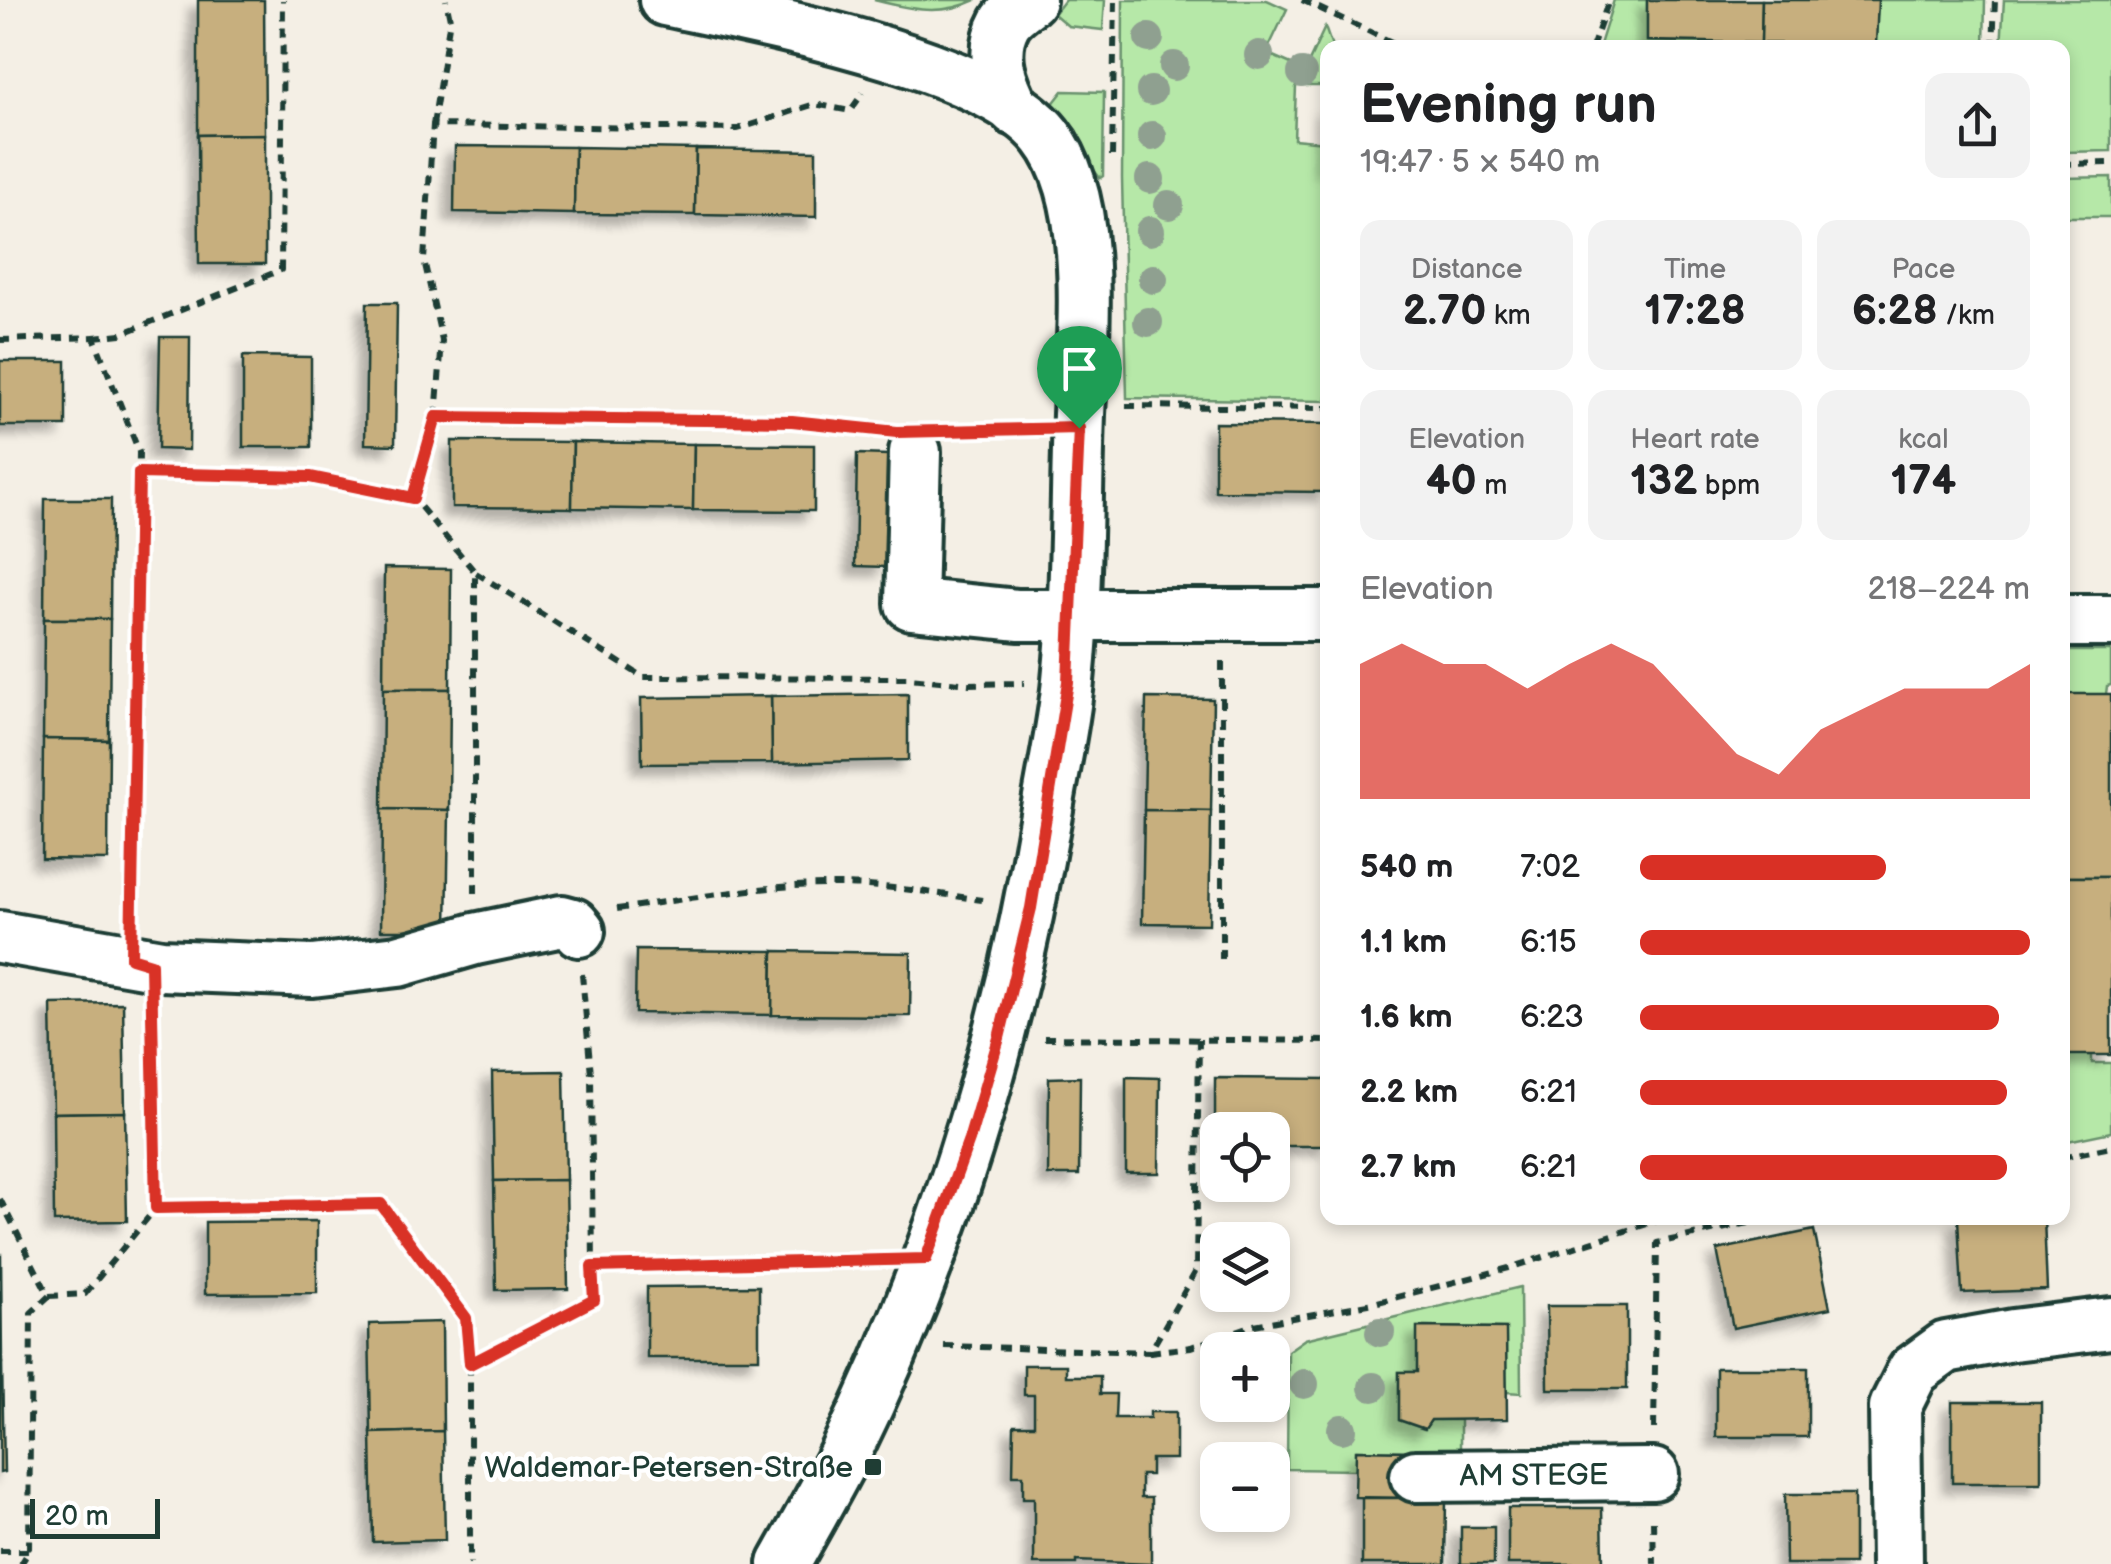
<!DOCTYPE html>
<meta charset="utf-8">
<style>
:root{--surface:#fff;--page:#f2f2f2;--text:#202124;--muted:#757577;--accent:#d93025}
body{margin:0;font-family:"Balsamiq Sans",sans-serif;background:var(--page);color:var(--text);height:100vh;display:flex;flex-direction:column;font-size:38px;white-space:nowrap}
*{box-sizing:border-box;margin:0}
p{font-size:32px;color:var(--muted)}
.icon{flex:none;width:55px;height:55px;fill:none;stroke:currentColor;stroke-width:2;stroke-linecap:round;stroke-linejoin:round}
.map{position:relative;flex:1;overflow:hidden}
.side{position:absolute;left:1320px;top:40px;width:750px;height:1185px;display:flex;flex-direction:column;background:var(--surface);border-radius:20px;box-shadow:0 5px 15px #0003}
.side>*{flex:none}
.controls{position:absolute;left:1200px;top:1112px;display:grid;gap:20px}
.controls a{display:grid;place-items:center;width:90px;height:90px;border-radius:20px;background:var(--surface);box-shadow:0 5px 15px #0003;font-size:50px}
.scale{position:absolute;left:30px;bottom:25px;width:130px;box-sizing:border-box;padding-left:10px;border:5px solid #1f3d34;border-top:0;font-size:28px;line-height:35px;white-space:nowrap;color:#1f3d34;-webkit-text-stroke:8px #fff;paint-order:stroke}
.pin{position:absolute;display:grid;place-items:center;width:85px;height:85px;color:#fff;margin:-102px -42px;border-radius:50% 50% 50% 0;rotate:-45deg;box-shadow:0 0 10px #0007}
.pin .icon{rotate:45deg}
.round{display:grid;place-items:center;flex:none;width:105px;height:105px;border-radius:20px;background:var(--page)}
.overview{display:flex;align-items:center;justify-content:space-between;height:170px;padding:0 40px}
h1{font-size:55px;font-weight:800;line-height:75px}
.stats{display:grid;grid-template-columns:repeat(3,1fr);gap:15px;height:170px;padding:10px 40px}
.stats div{display:grid;align-content:center;border-radius:20px;background:var(--page);text-align:center}
.stats b{font-size:42px;font-weight:800}
.stats small{font-size:28px;font-weight:400}
.stats p{font-size:28px}
.chart{height:280px;padding:20px 40px}
.chart p{display:flex;justify-content:space-between}
.chart svg{width:100%;height:180px;margin-top:10px;fill:var(--accent);opacity:.7}
ul{padding:0 40px;list-style:none;font-size:32px}
li{display:grid;grid-template-columns:160px 120px 1fr;align-items:center;height:75px}
li i{height:25px;border-radius:12px;background:var(--accent)}
.map>svg:first-child{display:block}
.green{fill:#b6e8a8;stroke:#6a926e;stroke-width:2.5}
.building{fill:#c7af7e;stroke:#1f3d34;stroke-width:2.5;filter:url(#shadow)}
.lines{fill:none;stroke-linecap:round;stroke-linejoin:round}
.minor-casing{stroke:#1f3d34;stroke-width:58}
.path{stroke:#1f3d34;stroke-width:6;stroke-dasharray:10 8;stroke-linecap:butt}
.minor{stroke:#fff;stroke-width:50}
.tree{fill:#8fa090}
.route-casing{stroke:#fff;stroke-width:20}
.route{stroke:#d93025;stroke-width:12}
.poi-dot{fill:#1f3d34;stroke:#fff;stroke-width:4}
.labels{text-anchor:middle;stroke-width:9;stroke-linejoin:round;paint-order:stroke}
.poi-label{font-size:30px;fill:#1f3d34;stroke:#fff;text-anchor:end}
.street-label{font-size:30px;fill:#1f3d34;stroke:#fff}
</style>
<div class="map">
<svg width="2111" height="1564" viewBox="0 0 2111 1564">
<defs>
<filter id="shadow"><feDropShadow dx="-9" dy="9" stdDeviation="5" flood-color="#0004"/></filter>
</defs>
<rect width="100%" height="100%" fill="#f4efe5"/>
<filter id="ink" filterUnits="userSpaceOnUse"><feTurbulence type="fractalNoise" baseFrequency=".01" numOctaves="2"/><feDisplacementMap in="SourceGraphic" scale="20" xChannelSelector="R" yChannelSelector="G"/><feConvolveMatrix kernelMatrix="1 2 1 2 8 2 1 2 1" color-interpolation-filters="sRGB"/></filter>
<g filter="url(#ink)">
<g class="green">
<path d="M874 0H976C940 17 910 9 874 0Z"/>
<polygon points="1065,0 1105,0 1103,30 1068,26 1054,14"/>
<polygon points="1123,0 1267,0 1287,9 1266,53 1305,70 1325,27 1332,47 1328,48 1327,86 1296,86 1294,139 1325,142 1325,166 1328,167 1327,401 1127,398 1122,178"/>
<polygon points="1614,0 1647,0 1647,41 1875,45 1878,0 1985,0 1984,47 1599,48"/>
<polygon points="2004,0 2111,0 2111,151 2063,152 2062,48 2001,47"/>
<polygon points="1063,91 1104,92 1103,176 1100,178 1090,165 1076,130 1052,105"/>
<polygon points="2111,177 2111,217 2063,217 2063,178"/>
<polygon points="2062,651 2111,651 2111,685 2107,686 2106,694 2066,695 2065,1054 2092,1055 2092,1063 2111,1063 2111,1132 2063,1142"/>
<polygon points="1520,1287 1521,1393 1506,1392 1505,1328 1418,1327 1417,1372 1399,1372 1399,1420 1424,1429 1431,1420 1460,1420 1460,1458 1408,1451 1357,1450 1356,1470 1287,1469 1288,1351 1305,1339"/>
</g>
<g class="building">
<polygon points="198,0 264,0 265,134 198,135"/>
<polygon points="1647,0 1762,0 1761,43 1647,41"/>
<polygon points="1762,0 1878,0 1876,45 1761,43"/>
<rect x="1325" y="108" width="3" height="59"/>
<polygon points="265,134 265,264 199,264 198,135"/>
<polygon points="455,146 575,147 574,214 454,212"/>
<polygon points="575,147 696,149 695,215 574,214"/>
<polygon points="696,149 816,151 816,217 695,215"/>
<polygon points="367,303 397,303 395,445 365,444"/>
<polygon points="160,337 190,337 189,450 158,449"/>
<polygon points="243,356 311,357 311,447 243,447"/>
<rect x="0" y="361" width="66" height="65"/>
<polygon points="1215,423 1328,424 1327,492 1215,491"/>
<polygon points="452,441 573,442 572,508 452,507"/>
<polygon points="573,442 694,444 693,510 572,508"/>
<polygon points="694,444 814,445 814,511 693,510"/>
<polygon points="857,454 888,455 886,567 855,566"/>
<polygon points="45,499 111,499 110,619 44,619"/>
<polygon points="384,568 451,569 450,689 383,689"/>
<polygon points="44,619 110,619 109,740 43,739"/>
<polygon points="383,689 450,689 449,810 382,809"/>
<polygon points="908,694 908,760 772,763 771,696"/>
<polygon points="2066,694 2111,694 2111,877 2065,877"/>
<polygon points="771,696 772,763 642,764 641,698"/>
<polygon points="1146,698 1213,699 1211,811 1144,810"/>
<polygon points="43,739 109,740 108,860 42,859"/>
<polygon points="382,809 449,810 447,930 381,930"/>
<polygon points="1144,810 1211,811 1209,924 1142,923"/>
<rect x="2065" y="877" width="46" height="178"/>
<polygon points="636,950 773,951 772,1015 635,1013"/>
<polygon points="773,951 911,953 910,1016 772,1015"/>
<polygon points="123,1003 125,1112 53,1113 51,1004"/>
<polygon points="564,1071 566,1180 494,1181 492,1072"/>
<polygon points="1080,1077 1079,1175 1048,1175 1049,1078"/>
<polygon points="1126,1077 1160,1078 1159,1173 1126,1173"/>
<polygon points="1215,1078 1328,1079 1328,1146 1272,1146 1272,1130 1218,1130 1215,1146"/>
<polygon points="125,1112 127,1221 54,1222 53,1113"/>
<polygon points="566,1180 568,1289 496,1290 494,1181"/>
<polygon points="2044,1218 2047,1290 1962,1293 1958,1219"/>
<polygon points="317,1221 317,1293 205,1294 205,1222"/>
<polygon points="1814,1230 1830,1308 1733,1328 1717,1250"/>
<polygon points="0,1254 1,1254 2,1363 0,1363"/>
<polygon points="759,1286 759,1358 647,1358 647,1287"/>
<polygon points="1547,1306 1627,1306 1627,1389 1548,1389"/>
<polygon points="442,1322 443,1431 371,1433 369,1324"/>
<polygon points="1417,1327 1506,1328 1507,1419 1431,1420 1425,1429 1399,1420 1399,1372 1417,1372"/>
<polygon points="0,1363 2,1363 4,1472 0,1473"/>
<polygon points="1024,1365 1066,1365 1066,1376 1100,1376 1100,1394 1116,1394 1115,1418 1150,1418 1150,1412 1176,1412 1176,1459 1151,1459 1151,1475 1141,1475 1141,1498 1151,1498 1151,1564 1076,1561 1076,1564 1034,1564 1034,1498 1023,1498 1023,1475 1013,1475 1014,1425 1034,1425 1034,1395 1024,1395"/>
<rect x="1716" y="1368" width="92" height="69"/>
<rect x="1952" y="1402" width="89" height="81"/>
<polygon points="443,1431 445,1540 373,1542 371,1433"/>
<polygon points="1356,1450 1408,1451 1407,1498 1355,1497"/>
<polygon points="1785,1494 1854,1494 1854,1564 1786,1564"/>
<polygon points="1362,1498 1446,1498 1445,1564 1362,1564"/>
<polygon points="1508,1508 1602,1508 1603,1564 1508,1564"/>
<rect x="1461" y="1527" width="33" height="37"/>
</g>
<g class="lines">
<defs>
<g id="minor">
<path d="M665 0C758 20 988 62 1046 136 1097 200 1083 335 1079 414 1076 503 1077 593 1068 681 1064 722 1055 762 1048 803 1011 1028 945 1250 844 1455 825 1492 804 1528 784 1564"/>
<path d="M1015 110C1001 84 989 52 1005 23 1010 14 1022 6 1030 0"/>
<polyline points="915,452 911,604 1018,615 1328,615"/>
<polyline points="2062,621 2111,621"/>
<polyline points="0,937 161,965 312,971 398,961 475,939 562,921 573,924 579,931"/>
<path id="s1" d="M1416 1476 1653 1474"/>
<polyline points="1897,1564 1895,1407 1913,1371 1946,1347 2013,1335 2111,1323"/>
</g>
</defs>
<use href="#minor" class="minor-casing"/>
<g class="path">
<polyline points="1302,0 1404,48"/>
<polyline points="1592,48 1609,0"/>
<polyline points="1993,48 1995,0"/>
<polyline points="433,125 450,19 446,0"/>
<polyline points="1112,156 1115,0"/>
<polyline points="2062,164 2111,163"/>
<polyline points="94,337 121,334 281,270 283,0"/>
<polyline points="0,340 94,337 139,452 132,913"/>
<polyline points="1126,406 1328,408"/>
<polyline points="436,417 442,341 424,260 433,125 738,129 815,104 850,111 863,93"/>
<polyline points="953,431 1035,429"/>
<polyline points="139,473 310,477 413,498 475,572 475,893"/>
<polyline points="413,498 436,417 792,421 875,429"/>
<polyline points="476,573 643,677 909,678 969,684 1024,683"/>
<path d="M617 909C690 899 764 884 837 885 886 885 934 893 982 900"/>
<polyline points="1222,959 1222,661"/>
<polyline points="582,974 591,1074 593,1267"/>
<polyline points="1044,1038 1328,1041"/>
<polyline points="2062,1157 2111,1147"/>
<polyline points="0,1199 49,1296 31,1313 29,1551 21,1564"/>
<polyline points="156,1208 381,1204 466,1318 470,1364 470,1564"/>
<polyline points="1683,1218 1693,1234"/>
<polyline points="49,1296 85,1294 156,1208 152,1010"/>
<polyline points="944,1346 1150,1352 1196,1271 1199,1039"/>
<polyline points="1150,1352 1191,1347 1254,1325 1374,1303 1509,1268 1666,1218"/>
<polyline points="470,1364 593,1300 593,1267 880,1260"/>
<polyline points="1654,1429 1657,1243 1772,1218"/>
<polyline points="1653,1521 1654,1564"/>
<polyline points="0,1551 29,1551"/>
</g>
<use href="#minor" class="minor"/>
</g>
<g class="tree">
<circle cx="1149" cy="38" r="15"/>
<circle cx="1259" cy="55" r="15"/>
<circle cx="1174" cy="66" r="15"/>
<circle cx="1302" cy="73" r="15"/>
<circle cx="1151" cy="91" r="15"/>
<circle cx="1152" cy="136" r="15"/>
<circle cx="1150" cy="179" r="15"/>
<circle cx="1169" cy="205" r="15"/>
<circle cx="1150" cy="231" r="15"/>
<circle cx="1153" cy="279" r="15"/>
<circle cx="1148" cy="322" r="15"/>
<circle cx="1380" cy="1332" r="15"/>
<circle cx="1304" cy="1384" r="15"/>
<circle cx="1373" cy="1387" r="15"/>
<circle cx="1342" cy="1429" r="15"/>
</g>
</g>
<g class="lines" filter="url(#ink)">
<defs>
<polygon id="route" points="436,417 792,421 897,432 1079,428 1068,682 1031,908 999,1038 969,1140 926,1259 592,1267 594,1300 470,1364 466,1318 381,1204 156,1208 151,964 131,958 139,473 310,477 413,498"/>
</defs>
<use href="#route" class="route-casing"/>
<use href="#route" class="route"/>
</g>
<rect class="poi-dot" x="863" y="1457" width="20" height="20" rx="5"/>
<g class="labels">
<g class="poi-label">
<text x="853" y="1477">Waldemar-Petersen-Straße</text>
</g>
<g class="street-label">
<text dy="10" stroke="none"><textPath href="#s1" startOffset="118">AM STEGE</textPath></text>
</g>
</g>
</svg>
<div class="controls">
<a><svg class="icon" aria-label="locate" viewBox="0 0 24 24"><circle cx="12" cy="12" r="6"/><path d="M12 2v4M12 18v4M2 12h4M18 12h4"/></svg></a>
<a><svg class="icon" aria-label="layers" viewBox="0 0 24 24"><path d="M12 4l9 5-9 5-9-5zM3 14l9 5 9-5"/></svg></a>
<a>+</a>
<a>−</a>
</div>
<div class="scale">20 m</div>
<div class="pin" style="left:1079px;top:428px;background:#1e9e55"><svg class="icon" aria-label="arrive" viewBox="0 0 24 24"><path d="M6 21V4h12l-3 4 3 4H6"/></svg></div>
<section class="side">
<div class="overview"><div><h1>Evening run</h1><p>19:47 · 5 × 540 m</p></div><a class="round"><svg class="icon" aria-label="share" viewBox="0 0 24 24"><path d="M12 15V3M7 8l5-5 5 5M5 13v7h14v-7"/></svg></a></div>
<div class="stats">
<div><p>Distance</p><b>2.70<small> km</small></b></div>
<div><p>Time</p><b>17:28</b></div>
<div><p>Pace</p><b>6:28<small> /km</small></b></div>
</div>
<div class="stats">
<div><p>Elevation</p><b>40<small> m</small></b></div>
<div><p>Heart rate</p><b>132<small> bpm</small></b></div>
<div><p>kcal</p><b>174</b></div>
</div>
<div class="chart"><p><span>Elevation</span>218–224 m</p>
<svg viewBox="0 0 160 44" preserveAspectRatio="none"><path d="M0 44V11L10 6L20 11L30 11L40 17L50 11L60 6L70 11L80 22L90 33L100 38L110 27L120 22L130 17L140 17L150 17L160 11V44z"/></svg>
</div>
<ul>
<li><b>540 m</b>7:02<i style="width:63%"></i></li>
<li><b>1.1 km</b>6:15<i style="width:100%"></i></li>
<li><b>1.6 km</b>6:23<i style="width:92%"></i></li>
<li><b>2.2 km</b>6:21<i style="width:94%"></i></li>
<li><b>2.7 km</b>6:21<i style="width:94%"></i></li>
</ul>
</section>
</div>
